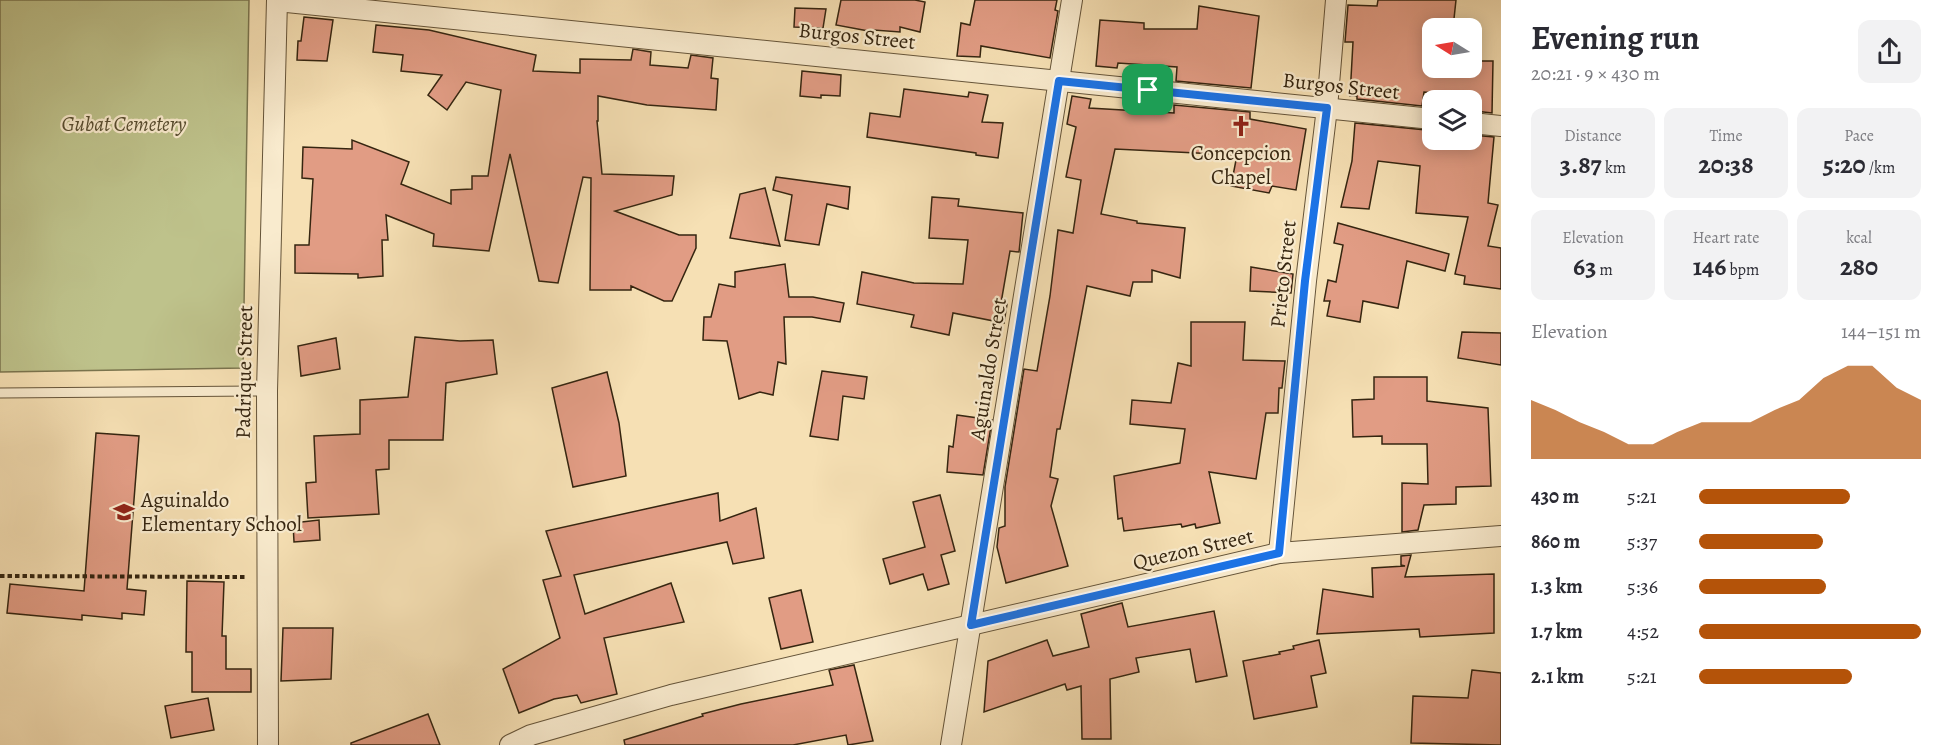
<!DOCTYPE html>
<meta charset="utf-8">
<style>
:root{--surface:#fff;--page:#f2f2f3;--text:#2b2b33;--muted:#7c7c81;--accent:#b45309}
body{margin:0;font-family:Alegreya,serif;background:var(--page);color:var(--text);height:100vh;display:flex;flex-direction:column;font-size:22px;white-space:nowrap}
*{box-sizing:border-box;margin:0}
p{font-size:20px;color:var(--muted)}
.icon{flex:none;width:33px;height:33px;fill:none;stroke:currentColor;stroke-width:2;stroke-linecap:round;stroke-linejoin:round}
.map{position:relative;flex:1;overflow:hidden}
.sheet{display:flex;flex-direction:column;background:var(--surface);width:450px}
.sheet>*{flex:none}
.needle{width:39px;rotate:281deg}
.buttons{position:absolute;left:1422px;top:18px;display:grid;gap:12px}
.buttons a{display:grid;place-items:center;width:60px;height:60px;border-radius:12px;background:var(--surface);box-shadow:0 3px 15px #0003;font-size:30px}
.pin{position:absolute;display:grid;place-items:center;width:51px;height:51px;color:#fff;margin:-26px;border-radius:12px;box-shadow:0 3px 9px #0006}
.round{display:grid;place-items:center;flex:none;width:63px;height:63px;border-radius:12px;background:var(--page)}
.head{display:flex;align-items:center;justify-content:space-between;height:102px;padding:0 30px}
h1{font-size:33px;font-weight:700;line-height:45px}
.figures{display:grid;grid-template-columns:repeat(3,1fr);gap:9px;height:102px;padding:6px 30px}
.figures div{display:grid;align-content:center;border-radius:12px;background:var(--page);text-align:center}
.figures b{font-size:26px;font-weight:700}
.figures small{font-size:16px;font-weight:400}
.figures p{font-size:16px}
.chart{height:168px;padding:12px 30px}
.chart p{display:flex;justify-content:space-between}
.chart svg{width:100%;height:108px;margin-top:6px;fill:var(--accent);opacity:.7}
ul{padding:0 30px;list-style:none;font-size:20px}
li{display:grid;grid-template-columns:96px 72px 1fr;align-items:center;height:45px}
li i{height:15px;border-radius:8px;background:var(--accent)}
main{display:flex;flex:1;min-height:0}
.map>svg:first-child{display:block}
.green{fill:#bec28b;stroke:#7a744e;stroke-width:1.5}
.building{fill:#e19c84;stroke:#352510;stroke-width:1.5}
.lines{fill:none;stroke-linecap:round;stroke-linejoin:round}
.lane-casing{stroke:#655439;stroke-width:11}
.street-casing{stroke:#655439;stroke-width:22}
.path{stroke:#352510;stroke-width:4;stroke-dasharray:4.5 3;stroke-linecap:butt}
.lane{stroke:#f9ebce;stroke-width:9}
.street{stroke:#f9ebce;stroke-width:20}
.route-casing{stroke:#fff;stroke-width:12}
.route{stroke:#1a73e8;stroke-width:8}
.labels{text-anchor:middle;stroke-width:4.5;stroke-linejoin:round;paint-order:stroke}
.street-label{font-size:21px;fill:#352510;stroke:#f9ebce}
.park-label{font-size:21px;font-style:italic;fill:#574c2f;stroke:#f9ebce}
.poi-label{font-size:21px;fill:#352510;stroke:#f9ebce}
</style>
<main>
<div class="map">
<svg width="1501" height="745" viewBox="0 0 1501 745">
<rect width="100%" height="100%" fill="#f6e0b4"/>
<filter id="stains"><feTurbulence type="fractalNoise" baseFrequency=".00333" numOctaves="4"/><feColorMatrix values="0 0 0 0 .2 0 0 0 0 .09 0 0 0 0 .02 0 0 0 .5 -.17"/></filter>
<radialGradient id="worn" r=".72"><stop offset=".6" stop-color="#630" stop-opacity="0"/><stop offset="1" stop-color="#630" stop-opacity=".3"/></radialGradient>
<polygon class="green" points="0,0 249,0 243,368 0,372"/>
<g class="building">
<polygon points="841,0 915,0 925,2 920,32 900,27 900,32 874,30 874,32 836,25"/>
<polygon points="975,0 1057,0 1055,10 1058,11 1050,58 981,46 980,57 957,56 961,23 970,25"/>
<polygon points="1378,0 1456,0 1453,28 1432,28 1432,68 1472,68 1472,61 1493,61 1492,113 1475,111 1475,103 1472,103 1472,100 1460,100 1460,95 1424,92 1422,106 1357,99 1357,96 1350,96 1353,42 1345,42 1348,5 1377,6"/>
<polygon points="1199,6 1259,16 1251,88 1176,81 1177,67 1118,63 1117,68 1096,66 1100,20 1144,23 1144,29 1197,29"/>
<polygon points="795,8 826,9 823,28 794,27"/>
<polygon points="304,17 333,20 327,61 297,60 298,41 301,41"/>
<polygon points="376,25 429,30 536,55 533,71 580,73 580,59 631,60 633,49 651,52 650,65 688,68 691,55 713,58 711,78 718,79 716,110 647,105 598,96 598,121 597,121 602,174 674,176 672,195 615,211 679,235 696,235 696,248 672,301 664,301 631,286 631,290 590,290 591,178 583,177 558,283 539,281 510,154 489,251 433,246 434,234 386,215 388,240 382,240 383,276 358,278 358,274 295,273 295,245 309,245 313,179 302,178 303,147 352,149 352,140 409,162 401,184 451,204 451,190 472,189 472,176 488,176 501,90 466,82 447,110 428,95 442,75 401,71 403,55 373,52"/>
<polygon points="802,71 841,75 840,96 821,95 821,98 800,96"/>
<polygon points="904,89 968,97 969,92 988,95 982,122 1003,123 998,158 976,155 976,153 867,137 870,113 900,117"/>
<polygon points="1072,96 1091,99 1089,108 1174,113 1174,105 1250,112 1250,119 1306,129 1296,190 1272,186 1269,193 1231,186 1237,155 1115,149 1101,214 1137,221 1137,223 1185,228 1180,278 1152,270 1152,282 1133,282 1130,296 1087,286 1060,429 1057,429 1050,477 1058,479 1051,506 1068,566 1006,583 997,547 999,528 1005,526 1005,487 1024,369 1037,371 1050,296 1058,230 1073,233 1081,180 1066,177 1076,127 1067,124"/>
<polygon points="1355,123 1426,130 1424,140 1472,144 1472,135 1494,137 1488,203 1498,205 1488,246 1501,248 1501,289 1464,284 1465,276 1455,274 1468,217 1416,213 1420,166 1378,161 1369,209 1341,207 1352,161"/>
<polygon points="776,177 850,187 848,209 827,204 819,245 785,240 792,195 773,190"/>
<polygon points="765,188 780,246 730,238 740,194"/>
<polygon points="932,197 959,199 958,206 1023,213 1019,252 1010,251 1001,303 1007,304 1004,323 953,313 949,335 911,327 914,315 857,304 862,272 914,283 963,284 968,240 929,238"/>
<polygon points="1338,223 1449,254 1445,271 1407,261 1398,308 1363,301 1360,322 1327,316 1330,301 1324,301 1328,280 1336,282 1343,245 1334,243"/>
<polygon points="785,264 789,297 813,297 844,303 840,322 812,317 784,317 786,364 778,362 773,395 760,392 739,399 727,341 703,340 704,317 711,317 719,284 735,287 735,272"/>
<polygon points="1251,267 1293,274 1291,293 1250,291"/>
<polygon points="1191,322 1245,322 1243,360 1285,361 1282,388 1279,388 1278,413 1266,413 1256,479 1209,472 1220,523 1196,528 1195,524 1182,527 1181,524 1124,531 1122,518 1118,519 1114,476 1180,463 1185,429 1130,424 1132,400 1171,403 1178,363 1191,366"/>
<polygon points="1462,332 1501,333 1501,365 1458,358"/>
<polygon points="415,337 460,341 493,340 497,374 446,383 443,440 389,440 389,469 376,470 379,514 308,518 306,483 316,482 314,436 360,434 360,400 408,397"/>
<polygon points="336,338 340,369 301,376 298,346"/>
<polygon points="822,371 867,377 864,399 843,396 838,440 810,436"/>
<polygon points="607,372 619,423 626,476 573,487 552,388"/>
<polygon points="1374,377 1427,377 1427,401 1488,408 1491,486 1456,487 1456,504 1424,505 1418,530 1402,532 1402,483 1428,484 1427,444 1382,444 1382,436 1353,437 1352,400 1374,399"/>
<polygon points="957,415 992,420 983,475 947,472 949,446 953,447"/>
<polygon points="96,433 139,436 127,589 146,591 144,615 122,613 122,619 82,615 82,620 7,613 10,584 84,591"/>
<polygon points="718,493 720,521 756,508 764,558 733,564 727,542 574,575 585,614 671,583 684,622 604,638 617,694 581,703 577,695 554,699 519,713 503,669 560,638 543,580 561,576 546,531"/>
<polygon points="940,495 955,551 941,555 949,584 928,590 923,574 890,584 883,559 925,547 913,502"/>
<polygon points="319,520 320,540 294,542 293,523"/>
<polygon points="1411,555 1405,577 1494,574 1494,633 1420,637 1419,629 1317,634 1323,589 1373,597 1372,568 1405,566 1401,565 1401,556"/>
<polygon points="187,581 224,582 222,636 226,636 226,669 251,669 251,692 192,692 192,652 186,652"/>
<polygon points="801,590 813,642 781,649 769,598"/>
<polygon points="1122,603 1128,627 1214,611 1227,676 1196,682 1190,649 1136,658 1139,672 1110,679 1111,739 1082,739 1081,686 1067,690 1065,684 984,712 988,661 1047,640 1053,656 1089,647 1081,614"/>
<polygon points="283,628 333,628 331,679 281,681"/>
<polygon points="1319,640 1326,673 1311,676 1317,707 1254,719 1243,661 1280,654 1279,652 1294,649 1293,646"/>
<polygon points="854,665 873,741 848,745 846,735 793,745 625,745 624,740 703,716 702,714 741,704 833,685 829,670"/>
<polygon points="1472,670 1501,673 1501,745 1411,743 1413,696 1468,698"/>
<polygon points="208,698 214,730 171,738 165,706"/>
<polygon points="428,714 440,745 351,745 351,743"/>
</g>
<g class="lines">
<defs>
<polyline id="lane" points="0,393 267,391"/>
<g id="street">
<polyline points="277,1 1432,119"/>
<polyline points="1472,123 1501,126"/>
<polyline points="1279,553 1306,281 1327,108 1336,0"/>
<polyline points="268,745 267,391 277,0"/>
<polyline points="510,745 531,735 671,695 1279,553 1501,536"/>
<polyline points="951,745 1072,0"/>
</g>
</defs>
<use href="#lane" class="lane-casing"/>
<use href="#street" class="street-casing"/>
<polyline class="path" points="0,576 246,577"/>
<use href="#lane" class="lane"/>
<use href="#street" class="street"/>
</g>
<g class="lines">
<defs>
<polygon id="route" points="1059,81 1327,108 1305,281 1279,553 971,625"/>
</defs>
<use href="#route" class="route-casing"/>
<use href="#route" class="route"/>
</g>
<defs>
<symbol id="church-bare" viewBox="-9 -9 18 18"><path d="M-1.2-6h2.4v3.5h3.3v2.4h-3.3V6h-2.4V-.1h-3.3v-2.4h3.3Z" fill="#8f2418" stroke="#f9ebce" stroke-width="2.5" paint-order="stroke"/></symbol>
<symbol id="school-bare" viewBox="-9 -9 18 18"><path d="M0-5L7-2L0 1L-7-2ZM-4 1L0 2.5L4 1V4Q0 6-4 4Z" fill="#8f2418" stroke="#f9ebce" stroke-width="2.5" paint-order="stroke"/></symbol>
</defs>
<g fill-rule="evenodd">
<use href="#church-bare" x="1226" y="111" width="30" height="30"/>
<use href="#school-bare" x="109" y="497" width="30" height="30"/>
</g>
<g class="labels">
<g class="street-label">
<text transform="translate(857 36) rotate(6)" y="7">Burgos Street</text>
<text transform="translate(1341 86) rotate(6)" y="7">Burgos Street</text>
<text transform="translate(1283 274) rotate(-84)" y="7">Prieto Street</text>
<text transform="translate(988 369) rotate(-81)" y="7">Aguinaldo Street</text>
<text transform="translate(244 372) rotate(-89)" y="7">Padrique Street</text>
<text transform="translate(1193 549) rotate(-13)" y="7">Quezon Street</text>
</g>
<g class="park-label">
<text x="124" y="131">Gubat Cemetery</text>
</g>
<g class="poi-label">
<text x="1241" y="160">Concepcion<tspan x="1241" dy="24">Chapel</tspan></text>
<text x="141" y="507" text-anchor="start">Aguinaldo<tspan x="141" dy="24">Elementary School</tspan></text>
</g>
</g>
<rect width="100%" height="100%" filter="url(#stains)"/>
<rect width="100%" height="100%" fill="url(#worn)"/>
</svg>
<div class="buttons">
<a><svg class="needle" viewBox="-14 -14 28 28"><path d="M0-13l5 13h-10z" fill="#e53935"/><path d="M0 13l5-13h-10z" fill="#7c7c81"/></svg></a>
<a><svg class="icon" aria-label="layers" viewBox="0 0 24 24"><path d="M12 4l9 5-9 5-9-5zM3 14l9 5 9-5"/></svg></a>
</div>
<div class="pin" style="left:1148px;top:90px;background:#1e9e55"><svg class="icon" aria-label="arrive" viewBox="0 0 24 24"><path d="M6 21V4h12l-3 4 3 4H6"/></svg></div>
</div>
<section class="sheet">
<div class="head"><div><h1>Evening run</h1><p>20:21 · 9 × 430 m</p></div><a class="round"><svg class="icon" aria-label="share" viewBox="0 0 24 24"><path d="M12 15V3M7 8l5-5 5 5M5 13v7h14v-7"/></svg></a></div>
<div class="figures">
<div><p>Distance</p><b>3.87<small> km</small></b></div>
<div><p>Time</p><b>20:38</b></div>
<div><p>Pace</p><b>5:20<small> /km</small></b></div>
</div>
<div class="figures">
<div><p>Elevation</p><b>63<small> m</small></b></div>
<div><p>Heart rate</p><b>146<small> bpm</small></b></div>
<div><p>kcal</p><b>280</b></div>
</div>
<div class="chart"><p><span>Elevation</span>144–151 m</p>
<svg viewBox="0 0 160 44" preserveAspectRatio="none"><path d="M0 44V20L10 24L20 29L30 33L40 38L50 38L60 33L70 29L80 29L90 29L100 24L110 20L120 11L130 6L140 6L150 15L160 20V44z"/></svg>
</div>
<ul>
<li><b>430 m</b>5:21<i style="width:68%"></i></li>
<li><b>860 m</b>5:37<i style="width:56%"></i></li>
<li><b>1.3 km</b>5:36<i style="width:57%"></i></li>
<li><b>1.7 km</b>4:52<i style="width:100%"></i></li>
<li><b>2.1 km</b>5:21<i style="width:69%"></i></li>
</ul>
</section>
</main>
